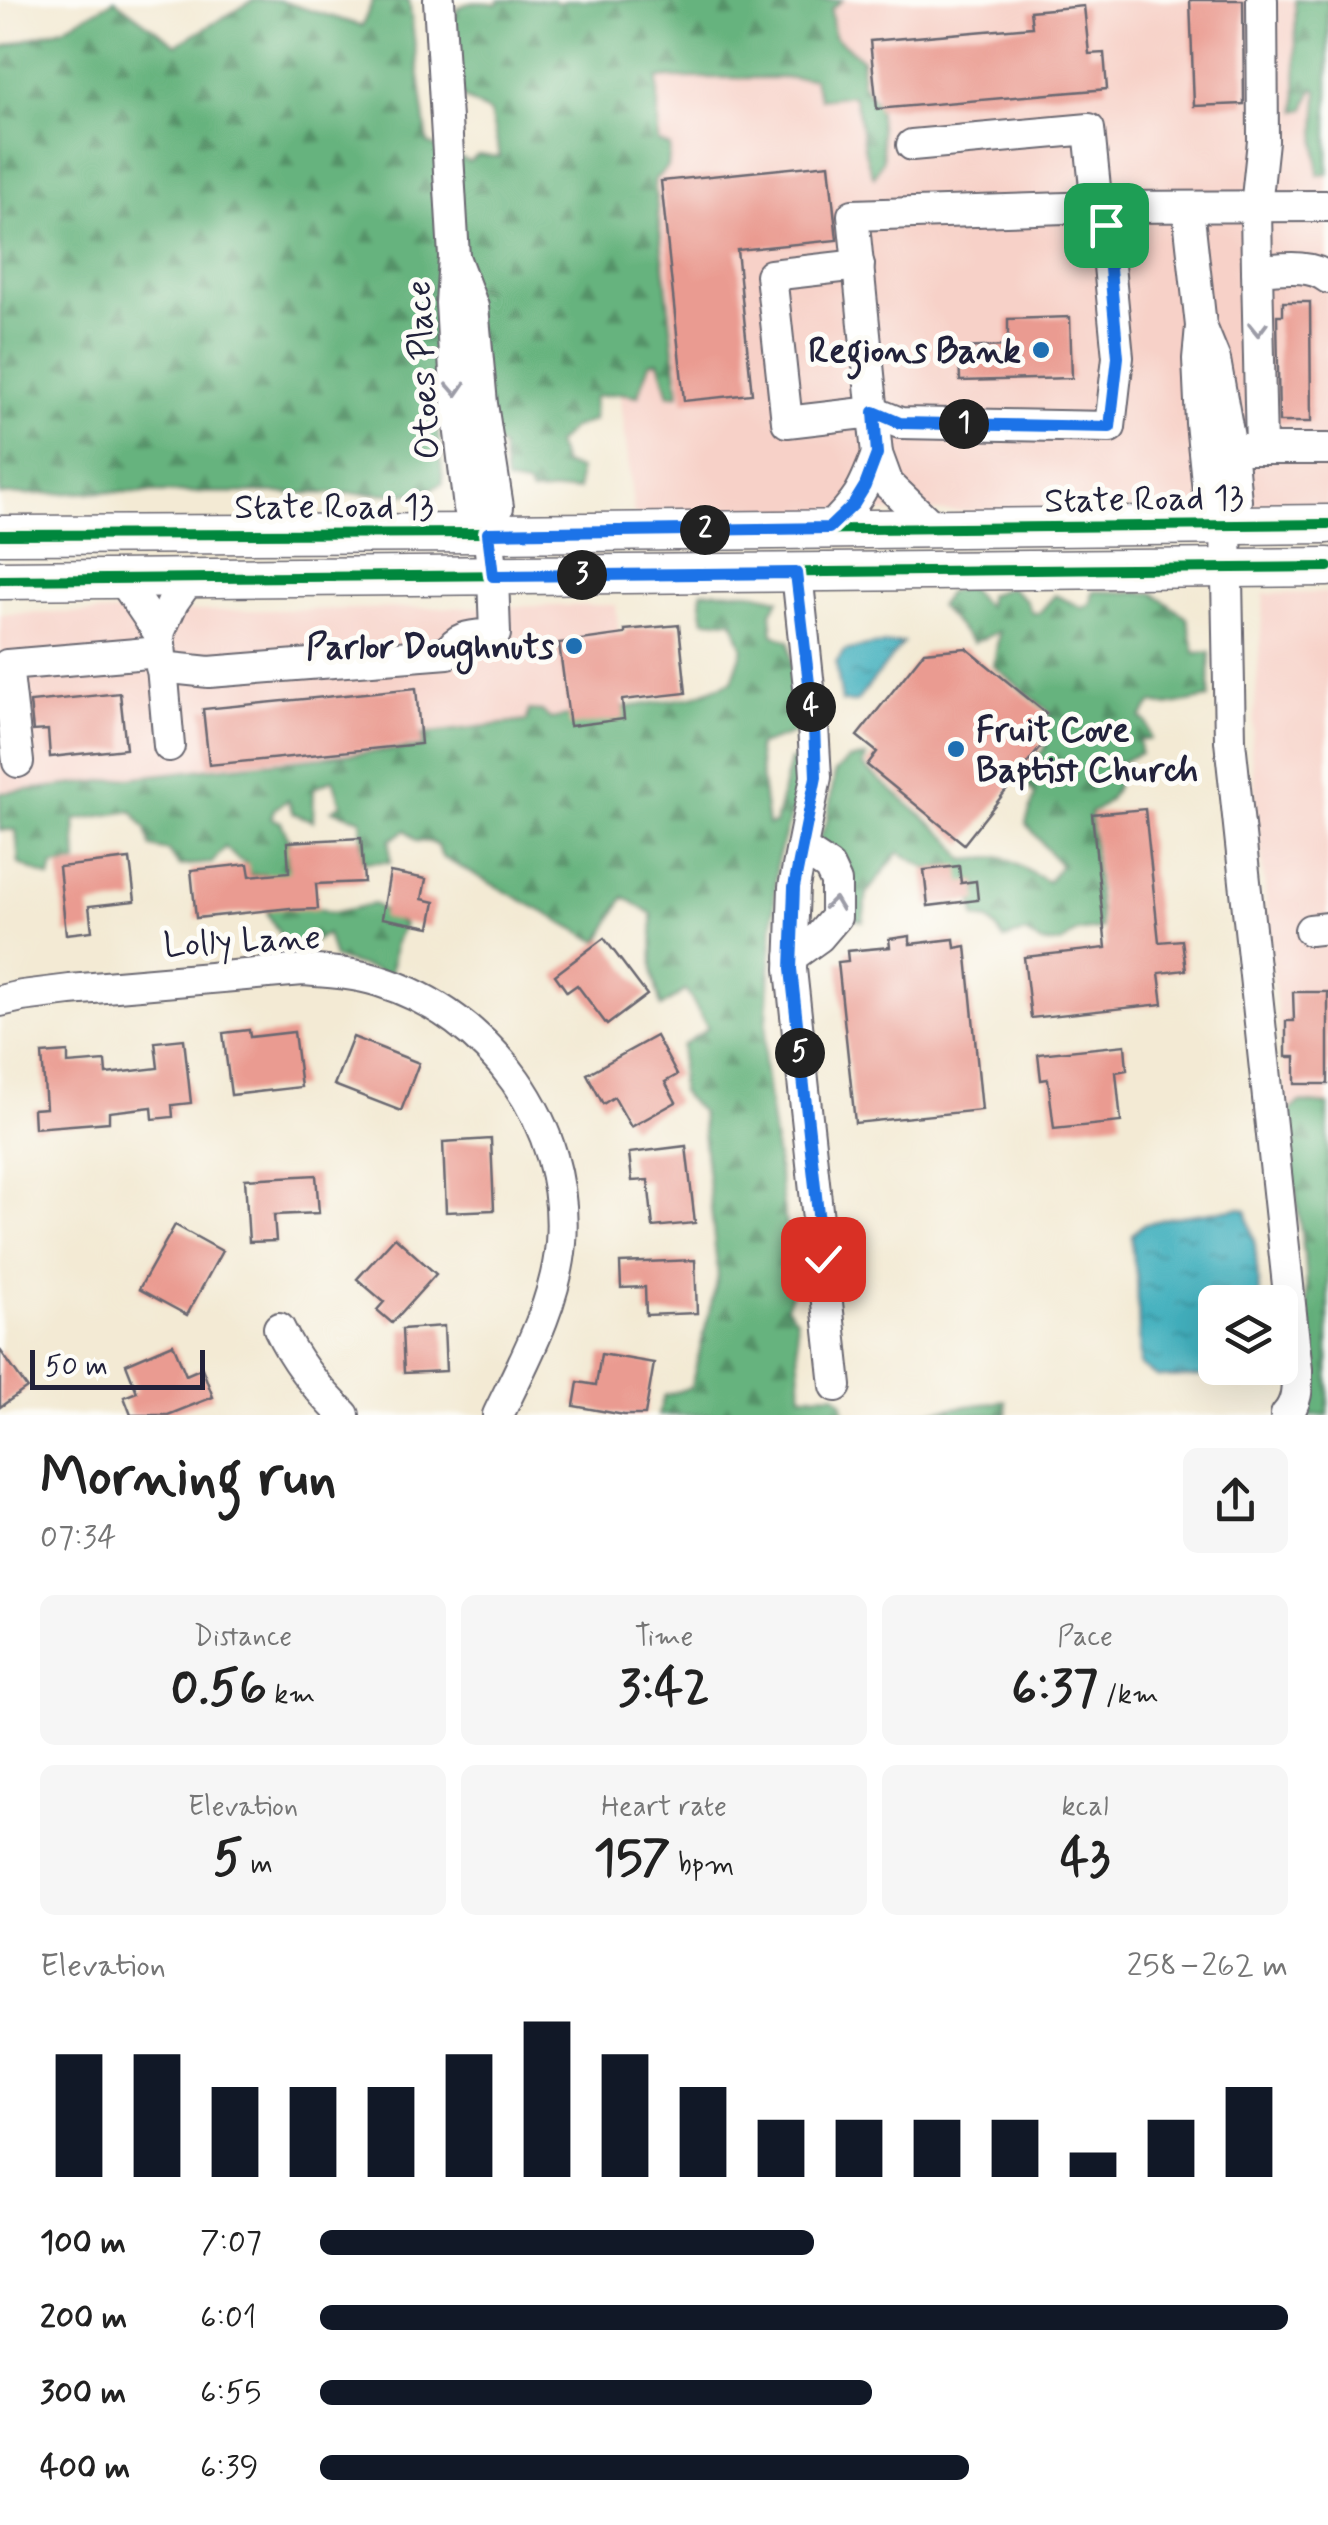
<!DOCTYPE html>
<meta charset="utf-8">
<style>
:root{--surface:#fff;--page:#f6f6f6;--text:#222;--muted:#767676;--accent:#111827}
body{margin:0;font-family:Mynerve,sans-serif;background:var(--page);color:var(--text);height:100vh;display:flex;flex-direction:column;font-size:38px;white-space:nowrap}
*{box-sizing:border-box;margin:0}
p{font-size:32px;color:var(--muted)}
.icon{flex:none;width:55px;height:55px;fill:none;stroke:currentColor;stroke-width:2;stroke-linecap:round;stroke-linejoin:round}
.map{position:relative;height:1415px;overflow:hidden}
.side{display:flex;flex-direction:column;background:var(--surface);flex:1}
.side>*{flex:none}
.tools{position:absolute;left:1198px;top:1285px;display:grid;gap:20px}
.tools a{display:grid;place-items:center;width:100px;height:100px;border-radius:15px;background:var(--surface);box-shadow:0 10px 40px #0002;font-size:50px}
.scale{position:absolute;left:30px;bottom:25px;width:175px;box-sizing:border-box;padding-left:10px;border:5px solid #22223b;border-top:0;font-size:28px;line-height:35px;white-space:nowrap;color:#22223b;-webkit-text-stroke:8px #fdfcf7;paint-order:stroke}
.pin{position:absolute;display:grid;place-items:center;width:85px;height:85px;color:#fff;margin:-42px;border-radius:20px;box-shadow:0 5px 15px #0006}
.km{position:absolute;width:50px;height:50px;margin:-25px;border-radius:50%;background:#222;color:#fff;font-size:28px;line-height:50px;text-align:center}
.round{display:grid;place-items:center;flex:none;width:105px;height:105px;border-radius:15px;background:var(--page)}
.headline{display:flex;align-items:center;justify-content:space-between;height:170px;padding:0 40px}
h1{font-size:55px;font-weight:700;line-height:75px}
.metrics{display:grid;grid-template-columns:repeat(3,1fr);gap:15px;height:170px;padding:10px 40px}
.metrics div{display:grid;align-content:center;border-radius:15px;background:var(--page);text-align:center}
.metrics b{font-size:50px;font-weight:700}
.metrics small{font-size:28px;font-weight:400}
.metrics p{font-size:28px}
.chart{height:280px;padding:20px 40px}
.chart p{display:flex;justify-content:space-between}
.chart svg{width:100%;height:180px;margin-top:10px;stroke:var(--accent);stroke-width:6}
ul{padding:0 40px;list-style:none;font-size:32px}
li{display:grid;grid-template-columns:160px 120px 1fr;align-items:center;height:75px}
li i{height:25px;border-radius:12px;background:var(--accent)}
.map>svg:first-child{display:block}
.built{fill:#f7d1c8}
.forest{fill:url(#forest-firs);stroke:#446a5c;stroke-width:2.5}
.water{fill:url(#water-ripples);stroke:#32697c;stroke-width:2.5}
.building{fill:#ea9b91}
.lines{fill:none;stroke-linecap:round;stroke-linejoin:round}
.minor-casing{stroke:#6b6871;stroke-width:34}
.major-casing{stroke:#6b6871;stroke-width:41}
.minor{stroke:#fff;stroke-width:30}
.major{stroke:#fff;stroke-width:38}
.cycleway-casing{stroke:#fdfcf7;stroke-width:16}
.cycleway{stroke:#00873e;stroke-width:10}
.oneway{stroke:#9c9ca7}
.route-casing{stroke:#fff;stroke-width:20}
.route{stroke:#1a73e8;stroke-width:12}
.poi-dot{fill:#1f6fb2;stroke:#fdfcf7;stroke-width:4}
.labels{text-anchor:middle;stroke-width:10;stroke-linejoin:round;paint-order:stroke}
.poi-label{font-size:35px;font-weight:bold;fill:#22223b;stroke:#fdfcf7;text-anchor:end}
.street-label{font-size:35px;fill:#22223b;stroke:#fdfcf7}
</style>
<div class="map">
<svg width="1328" height="1415" viewBox="0 0 1328 1415">
<defs>
<pattern id="forest-firs" width="22" height="20" patternUnits="userSpaceOnUse" patternTransform="scale(2.5)"><rect width="22" height="20" fill="#66b37e"/><path d="M5 1l3.5 6h-7zM16 11l3.5 6h-7z" fill="#549168"/></pattern>
<pattern id="water-ripples" width="26" height="14" patternUnits="userSpaceOnUse" patternTransform="scale(2.5)"><rect width="26" height="14" fill="#42b0be"/><path d="M2 4q2-2 4 0t4 0M15 11q2-2 4 0t4 0" fill="none" stroke="#378f9c"/></pattern>
</defs>
<rect width="100%" height="100%" fill="#fdfcf7"/>
<filter id="ink" filterUnits="userSpaceOnUse"><feTurbulence type="fractalNoise" baseFrequency=".01" numOctaves="2"/><feDisplacementMap in="SourceGraphic" scale="20" xChannelSelector="R" yChannelSelector="G"/><feConvolveMatrix kernelMatrix="1 2 1 2 8 2 1 2 1" color-interpolation-filters="sRGB"/></filter>
<filter id="wash" filterUnits="userSpaceOnUse"><feTurbulence type="fractalNoise" baseFrequency=".0048" numOctaves="4" result="noise"/><feDisplacementMap in="SourceGraphic" scale="40" xChannelSelector="R" yChannelSelector="G"/><feGaussianBlur stdDeviation="2.25" result="paint"/><feColorMatrix in="noise" values="0 0 0 0 0 0 0 0 0 0 0 0 0 0 0 0 0 1.4 0 .05"/><feComposite in="paint" operator="in"/></filter>
<g filter="url(#wash)">
<rect width="100%" height="100%" fill="#f3ead4"/>
<g class="built">
<polygon points="748,0 1328,0 1328,507 634,515 590,123"/>
<polygon points="1328,593 1328,1181 1294,1176 1251,752 1264,594"/>
<polygon points="616,605 626,707 424,734 424,747 205,769 0,793 0,614"/>
</g>
<g class="forest">
<path d="M115 0 176 45 254 0H277L362 26 373 0H409L428 144 469 162 478 155 500 157 490 113 462 97C459 80 446 20 458 8 469 0 485 2 498 4V0H554L556 3 573 0H842L831 9 834 36 862 59 861 82 878 106 883 159 874 177C860 151 863 122 853 95L820 99 813 78H658V142L670 147 668 167 654 180 679 394 669 395 659 361 650 363 638 396 620 393 594 397 593 421 572 428 556 444 563 464 579 470 578 490 531 493 527 486 506 482 502 448 433 383 443 483 421 494 108 492 0 495V48L63 28Z"/>
<polygon points="1295,0 1328,0 1328,174 1318,175 1316,129 1318,91 1314,87 1305,109 1297,111"/>
<path d="M968 587 987 607 988 595 1010 587 1025 599 1032 613H1039L1055 595 1083 608 1091 603 1093 591 1153 593 1187 618 1195 653 1210 652 1209 698 1167 706 1152 703 1141 718 1147 723 1151 739 1139 740 1140 753 1121 762C1120 785 1112 804 1090 813L1101 929 1076 932 1061 944 1043 943 1024 933 1004 939 989 920 975 918 972 895 956 888 950 867 928 869 899 852 867 893 863 921 851 918 846 900 855 889 816 844 827 822 835 772 849 759 866 757 863 766 952 841 964 860 1003 857 1048 882 1060 866 1026 823 1035 795 1021 778 1047 745 1035 733 1051 713 994 666 999 631 973 643 939 606 948 592Z"/>
<polygon points="702,591 749,592 779,599 771,612 773,634 789,641 800,731 757,746 768,825 775,824 790,760 800,761 805,771 777,861 764,1064 794,1287 786,1306 796,1319 801,1395 835,1394 843,1403 844,1415 658,1415 664,1396 691,1387 718,1276 701,1112 680,1092 682,1046 708,1028 686,990 661,1007 653,974 652,914 624,897 599,942 442,857 437,845 430,842 416,841 406,830 390,840 390,862 363,862 361,819 332,810 341,804 333,779 314,788 313,821 293,813 288,800 274,809 271,818 281,822 294,852 311,906 332,913 374,904 404,925 395,943 391,975 334,958 327,934 292,954 268,915 265,874 250,875 246,863 237,859 225,847 212,863 179,866 169,851 151,847 146,829 132,811 75,820 77,863 53,866 50,878 19,864 16,830 0,830 0,793 205,769 423,747 423,734 527,721 529,710 542,711 550,719 692,697 732,681 743,649 733,621 704,620 701,603"/>
<polygon points="1299,1102 1328,1105 1328,1415 1310,1415 1306,1269 1285,1116"/>
<polygon points="1006,1401 1007,1415 901,1415"/>
</g>
<g class="water">
<polygon points="903,643 856,702 842,702 836,663 844,651 871,645"/>
<polygon points="1240,1208 1246,1210 1255,1245 1260,1302 1215,1302 1215,1368 1261,1368 1259,1370 1240,1376 1157,1377 1140,1365 1137,1276 1132,1252 1132,1235 1142,1225 1167,1218"/>
</g>
<g id="blocks">
<g class="building">
<polygon points="1190,0 1243,0 1244,104 1194,106"/>
<polygon points="1084,6 1089,54 1104,53 1107,89 877,109 870,41 1032,27 1030,11"/>
<polygon points="829,164 837,240 737,250 752,394 684,401 661,181"/>
<polygon points="1283,302 1310,302 1311,422 1279,422 1277,315 1283,315"/>
<polygon points="1070,317 1072,378 960,381 959,348 1008,346 1008,319"/>
<polygon points="679,625 686,693 622,700 624,719 570,726 559,643 625,634 625,630"/>
<polygon points="966,648 1046,713 1029,735 1042,745 964,844 867,765 877,752 857,736 924,652"/>
<polygon points="416,688 421,744 209,765 203,709"/>
<polygon points="120,693 126,749 50,757 48,730 33,731 30,702"/>
<polygon points="1145,809 1159,942 1182,940 1186,970 1159,973 1163,1004 1031,1018 1024,957 1106,948 1092,814"/>
<polygon points="361,838 364,882 316,884 318,909 291,910 290,908 196,918 191,870 248,864 250,876 289,872 287,842"/>
<polygon points="130,859 135,901 89,906 92,931 66,934 59,867"/>
<polygon points="959,866 961,883 976,881 978,900 928,906 924,870"/>
<polygon points="390,872 426,879 422,899 435,902 430,927 382,918"/>
<polygon points="910,936 910,944 954,939 955,948 966,946 982,1110 855,1123 838,962 848,961 847,951 890,947 889,939"/>
<polygon points="604,938 647,995 607,1025 577,985 567,992 555,975"/>
<polygon points="1293,992 1328,992 1328,1084 1295,1084 1295,1057 1286,1057 1286,1021 1294,1021"/>
<polygon points="249,1030 250,1037 294,1032 301,1087 231,1095 223,1033"/>
<polygon points="656,1036 677,1075 665,1082 676,1102 631,1127 614,1097 603,1104 587,1074"/>
<polygon points="353,1037 419,1063 401,1111 334,1085"/>
<polygon points="184,1039 191,1103 172,1105 173,1117 153,1119 152,1107 109,1112 109,1122 34,1128 33,1109 46,1108 42,1054 68,1052 68,1064 105,1061 106,1074 158,1068 155,1042"/>
<polygon points="1125,1045 1127,1070 1116,1072 1121,1122 1054,1129 1048,1079 1041,1080 1038,1054"/>
<polygon points="491,1139 494,1210 446,1212 443,1142"/>
<polygon points="686,1146 695,1223 653,1227 648,1180 632,1181 629,1153"/>
<polygon points="316,1175 319,1213 274,1215 276,1241 249,1242 245,1179"/>
<polygon points="175,1225 222,1251 187,1315 139,1289"/>
<polygon points="395,1237 436,1274 392,1323 377,1310 384,1302 357,1279"/>
<polygon points="695,1260 697,1313 646,1315 645,1287 621,1288 620,1263"/>
<polygon points="444,1326 446,1371 404,1373 402,1329"/>
<polygon points="173,1344 186,1375 202,1368 213,1397 168,1415 131,1415 124,1397 137,1392 126,1364"/>
<polygon points="0,1350 27,1388 0,1407"/>
<polygon points="601,1354 654,1363 645,1415 624,1415 574,1406 578,1382 596,1385"/>
</g>
</g>
</g>
<g filter="url(#ink)">
<use href="#blocks" fill-opacity="0" stroke="#6b6871" stroke-width="2.5"/>
<g class="lines">
<defs>
<g id="minor">
<polyline points="439,0 454,257 451,303 457,408 469,508 488,533"/>
<polyline points="1188,208 1201,326 1198,359 1201,423 1209,501 1226,524"/>
<polyline points="859,265 771,275 787,422 873,412 900,423 1110,427 1118,357 1105,225 1097,207 1089,129 912,145"/>
<polyline points="1257,270 1256,207 1263,141 1262,0"/>
<path d="M1201 326 1215 360 1231 449 1236 501 1226 524 1230 741 1297 1370C1297 1386 1298 1402 1286 1415"/>
<path d="M1261 448 1257 270C1279 269 1310 263 1328 278"/>
<polyline points="1244,449 1328,449"/>
<polyline points="933,527 888,484 877,454 853,215 1097,207 1328,206"/>
<path d="M829 529C858 501 863 491 877 454"/>
<polyline points="797,573 813,726 816,777 794,887 791,969 836,1386"/>
<polyline points="123,580 159,633 169,746"/>
<polyline points="159,633 173,602 190,578"/>
<path d="M161 667 209 672 448 653C457 634 476 636 495 634L493 576 488 533 498 507 482 404 473 307 454 257"/>
<polyline points="18,762 7,665 160,652"/>
<polyline points="1310,930 1328,928"/>
<polyline points="791,957 819,937 836,917 836,882 829,867 802,849"/>
<path d="M0 1001 22 996 70 990 303 970C329 972 354 973 379 981 491 1016 570 1124 561 1243 556 1304 524 1361 498 1415"/>
<path d="M279 1328C295 1362 317 1389 344 1415"/>
</g>
<g id="major">
<polyline points="0,535 488,533 1328,524"/>
<polyline points="0,580 1328,567"/>
</g>
</defs>
<use href="#minor" class="minor-casing"/>
<use href="#major" class="major-casing"/>
<use href="#minor" class="minor"/>
<use href="#major" class="major"/>
<defs>
<g id="cycleway">
<polyline points="0,535 488,533 1328,524"/>
<polyline points="0,580 1328,567"/>
</g>
</defs>
<use href="#cycleway" class="cycleway-casing"/>
<use href="#cycleway" class="cycleway"/>
</g>
<defs><path id="oneway-chevron" d="M-2-3.5L2.5 0L-2 3.5" fill="none" stroke-width="1.6" stroke-linecap="round" stroke-linejoin="round" transform="scale(2.5)"/></defs>
<g class="oneway">
<use href="#oneway-chevron" transform="translate(1258 329) rotate(89)"/>
<use href="#oneway-chevron" transform="translate(456 389) rotate(87)"/>
<use href="#oneway-chevron" transform="translate(834 904) rotate(-83)"/>
</g>
</g>
<g class="lines" filter="url(#ink)">
<defs>
<polyline id="route" points="823,1259 791,969 794,887 816,777 814,726 796,573 493,576 488,533 829,528 854,504 865,486 877,454 874,412 900,423 1110,427 1118,357 1106,225"/>
</defs>
<use href="#route" class="route-casing"/>
<use href="#route" class="route"/>
</g>
<g class="poi-dot">
<circle cx="1041" cy="350" r="10"/>
<circle cx="574" cy="646" r="10"/>
<circle cx="956" cy="749" r="10"/>
</g>
<g class="labels">
<g class="poi-label">
<text x="1021" y="362">Regions Bank</text>
<text x="554" y="658">Parlor Doughnuts</text>
<text x="976" y="741" text-anchor="start">Fruit Cove<tspan x="976" dy="40">Baptist Church</tspan></text>
</g>
<g class="street-label">
<text transform="translate(422 370) rotate(-93)" y="12">Otoes Place</text>
<text transform="translate(1144 498) rotate(-1)" y="12">State Road 13</text>
<text x="334" y="518">State Road 13</text>
<text transform="translate(242 940) rotate(-3)" y="12">Lolly Lane</text>
</g>
</g>
</svg>
<div class="tools">
<a><svg class="icon" aria-label="layers" viewBox="0 0 24 24"><path d="M12 4l9 5-9 5-9-5zM3 14l9 5 9-5"/></svg></a>
</div>
<div class="scale">50 m</div>
<div class="pin" style="left:1106px;top:225px;background:#1e9e55"><svg class="icon" aria-label="arrive" viewBox="0 0 24 24"><path d="M6 21V4h12l-3 4 3 4H6"/></svg></div>
<div class="pin" style="left:823px;top:1259px;background:#d93025"><svg class="icon" aria-label="check" viewBox="0 0 24 24"><path d="M5 12l5 5 9-10"/></svg></div>
<b class="km" style="left:964px;top:424px">1</b>
<b class="km" style="left:705px;top:530px">2</b>
<b class="km" style="left:582px;top:575px">3</b>
<b class="km" style="left:811px;top:707px">4</b>
<b class="km" style="left:800px;top:1053px">5</b>
</div>
<section class="side">
<div class="headline"><div><h1>Morning run</h1><p>07:34</p></div><a class="round"><svg class="icon" aria-label="share" viewBox="0 0 24 24"><path d="M12 15V3M7 8l5-5 5 5M5 13v7h14v-7"/></svg></a></div>
<div class="metrics">
<div><p>Distance</p><b>0.56<small> km</small></b></div>
<div><p>Time</p><b>3:42</b></div>
<div><p>Pace</p><b>6:37<small> /km</small></b></div>
</div>
<div class="metrics">
<div><p>Elevation</p><b>5<small> m</small></b></div>
<div><p>Heart rate</p><b>157<small> bpm</small></b></div>
<div><p>kcal</p><b>43</b></div>
</div>
<div class="chart"><p><span>Elevation</span>258–262 m</p>
<svg viewBox="0 0 160 44" preserveAspectRatio="none"><path d="M5 44V14M15 44V14M25 44V22M35 44V22M45 44V22M55 44V14M65 44V6M75 44V14M85 44V22M95 44V30M105 44V30M115 44V30M125 44V30M135 44V38M145 44V30M155 44V22"/></svg>
</div>
<ul>
<li><b>100 m</b>7:07<i style="width:51%"></i></li>
<li><b>200 m</b>6:01<i style="width:100%"></i></li>
<li><b>300 m</b>6:55<i style="width:57%"></i></li>
<li><b>400 m</b>6:39<i style="width:67%"></i></li>
</ul>
</section>
